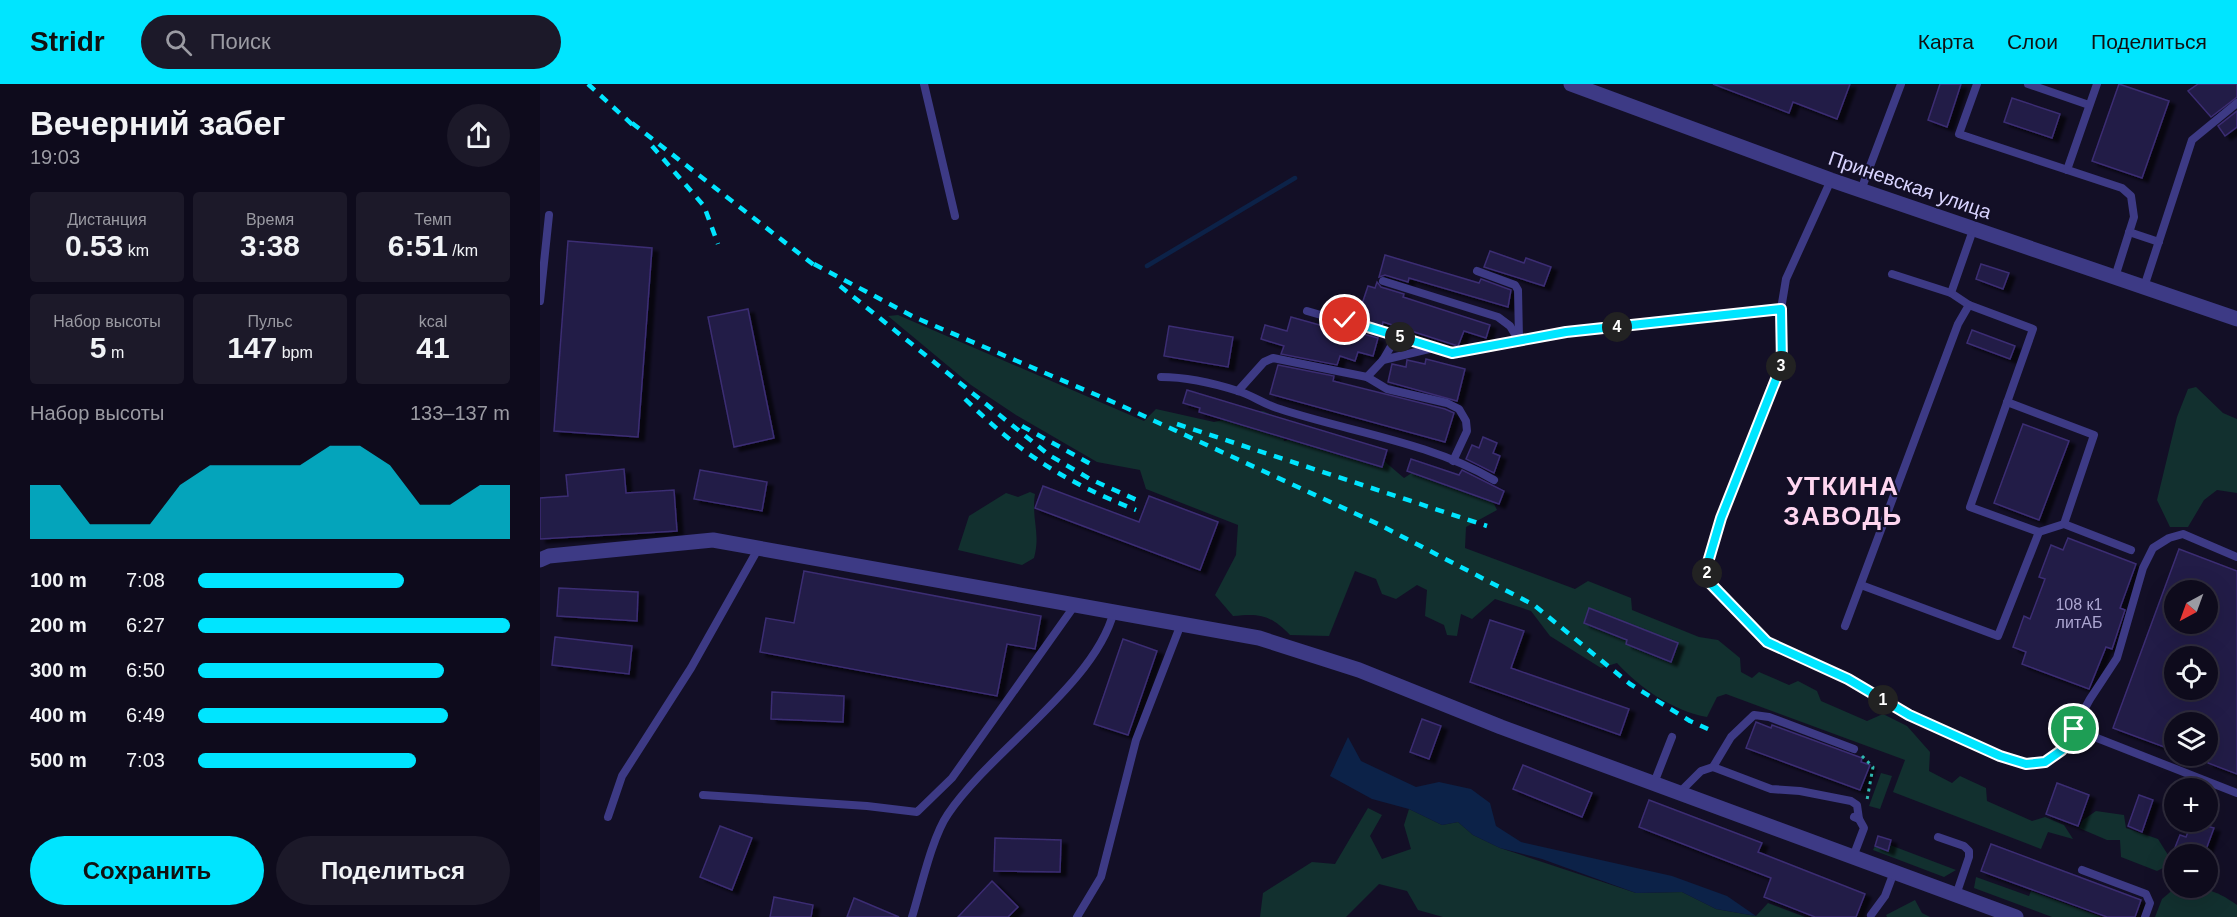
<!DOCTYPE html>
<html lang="ru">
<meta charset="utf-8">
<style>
:root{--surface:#0e0b1c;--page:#1c1929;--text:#f1f3f6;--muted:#9b9ba3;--line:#2e2b3b;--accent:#00e5ff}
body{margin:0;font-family:Helvetica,sans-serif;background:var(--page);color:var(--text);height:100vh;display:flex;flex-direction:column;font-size:22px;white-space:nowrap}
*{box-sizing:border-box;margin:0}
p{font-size:20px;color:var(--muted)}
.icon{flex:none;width:33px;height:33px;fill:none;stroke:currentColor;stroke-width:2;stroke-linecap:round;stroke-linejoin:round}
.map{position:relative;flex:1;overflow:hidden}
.panel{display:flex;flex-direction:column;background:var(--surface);width:540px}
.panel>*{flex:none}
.needle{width:39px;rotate:221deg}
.fabs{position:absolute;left:1624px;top:496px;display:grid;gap:12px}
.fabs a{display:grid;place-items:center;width:54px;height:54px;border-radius:50%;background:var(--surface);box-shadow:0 6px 24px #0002,0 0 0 2px var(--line);font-size:30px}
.pin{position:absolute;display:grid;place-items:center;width:51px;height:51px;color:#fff;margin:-26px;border:3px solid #fff;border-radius:50%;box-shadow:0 2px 6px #0007}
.km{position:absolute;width:30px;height:30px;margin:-15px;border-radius:50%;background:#222;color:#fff;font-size:16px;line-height:30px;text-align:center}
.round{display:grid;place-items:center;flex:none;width:63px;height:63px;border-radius:32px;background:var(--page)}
.overview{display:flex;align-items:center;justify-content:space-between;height:102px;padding:0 30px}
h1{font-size:33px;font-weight:600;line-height:45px}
.stats{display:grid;grid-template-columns:repeat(3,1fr);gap:9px;height:102px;padding:6px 30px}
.stats div{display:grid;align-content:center;border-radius:6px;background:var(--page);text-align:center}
.stats b{font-size:30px;font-weight:600}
.stats small{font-size:16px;font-weight:400}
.stats p{font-size:16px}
.chart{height:168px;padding:12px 30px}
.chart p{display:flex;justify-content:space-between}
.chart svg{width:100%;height:108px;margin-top:6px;fill:var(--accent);opacity:.7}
.button{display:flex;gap:12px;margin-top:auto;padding:12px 30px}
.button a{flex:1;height:69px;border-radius:36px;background:var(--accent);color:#111;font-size:24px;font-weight:600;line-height:69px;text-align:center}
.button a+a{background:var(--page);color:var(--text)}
ul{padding:0 30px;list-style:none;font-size:20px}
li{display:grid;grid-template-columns:96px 72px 1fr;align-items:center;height:45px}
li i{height:15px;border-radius:8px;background:var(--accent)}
header{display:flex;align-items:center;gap:36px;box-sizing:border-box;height:84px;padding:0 30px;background:var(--accent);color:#111}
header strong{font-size:28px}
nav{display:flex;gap:33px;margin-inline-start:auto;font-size:21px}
.search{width:420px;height:54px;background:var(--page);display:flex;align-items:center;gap:15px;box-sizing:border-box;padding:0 21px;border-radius:33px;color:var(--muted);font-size:22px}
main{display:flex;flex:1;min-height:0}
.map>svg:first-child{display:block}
.green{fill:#12302f}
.water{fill:#0c2248}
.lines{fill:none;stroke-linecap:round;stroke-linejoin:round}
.stream{stroke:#0c2248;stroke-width:4.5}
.building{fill:#241b47;stroke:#3b2d73;stroke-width:1.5;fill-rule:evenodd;filter:url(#shadow)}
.path{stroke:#2fb8b0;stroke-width:3;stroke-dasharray:3 4.5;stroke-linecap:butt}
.lane{stroke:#3d3a85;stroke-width:8}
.street{stroke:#3d3a85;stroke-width:15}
.rail{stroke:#00e5ff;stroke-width:4.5;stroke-dasharray:9 8;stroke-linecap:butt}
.route-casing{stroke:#fff;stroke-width:12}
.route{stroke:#00e5ff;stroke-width:8}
.labels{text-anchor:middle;stroke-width:4.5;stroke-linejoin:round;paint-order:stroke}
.number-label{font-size:16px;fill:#aca6d1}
.street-label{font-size:20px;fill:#d9d4ff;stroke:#130f26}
.district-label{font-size:26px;font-weight:bold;letter-spacing:1.5px;fill:#ffd6f0;stroke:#130f26}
</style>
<header>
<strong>Stridr</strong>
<div class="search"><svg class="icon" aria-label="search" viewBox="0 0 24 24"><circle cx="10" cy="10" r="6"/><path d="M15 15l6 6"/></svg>Поиск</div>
<nav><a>Карта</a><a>Слои</a><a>Поделиться</a></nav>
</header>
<main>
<section class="panel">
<div class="overview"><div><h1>Вечерний забег</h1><p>19:03</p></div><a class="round"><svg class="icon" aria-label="share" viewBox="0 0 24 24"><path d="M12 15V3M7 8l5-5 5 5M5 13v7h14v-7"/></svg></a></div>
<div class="stats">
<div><p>Дистанция</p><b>0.53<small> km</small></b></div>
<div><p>Время</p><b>3:38</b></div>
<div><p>Темп</p><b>6:51<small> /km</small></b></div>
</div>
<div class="stats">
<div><p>Набор высоты</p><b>5<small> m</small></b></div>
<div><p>Пульс</p><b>147<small> bpm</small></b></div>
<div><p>kcal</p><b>41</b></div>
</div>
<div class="chart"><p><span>Набор высоты</span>133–137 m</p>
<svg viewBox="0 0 160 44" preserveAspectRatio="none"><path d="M0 44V22L10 22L20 38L30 38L40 38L50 22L60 14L70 14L80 14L90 14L100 6L110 6L120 14L130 30L140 30L150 22L160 22V44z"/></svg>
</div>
<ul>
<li><b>100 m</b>7:08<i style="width:66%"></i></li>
<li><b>200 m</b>6:27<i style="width:100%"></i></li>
<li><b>300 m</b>6:50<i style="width:79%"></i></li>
<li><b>400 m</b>6:49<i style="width:80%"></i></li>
<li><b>500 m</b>7:03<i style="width:70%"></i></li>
</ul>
<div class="button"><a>Сохранить</a><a>Поделиться</a></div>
</section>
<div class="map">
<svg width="1697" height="833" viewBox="0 0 1697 833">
<defs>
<filter id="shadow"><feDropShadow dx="6" dy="4" stdDeviation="1.5" flood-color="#0009"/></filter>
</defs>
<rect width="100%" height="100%" fill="#130f26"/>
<g class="green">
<path d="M358 231 604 337 616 325 674 338 723 327 741 335 744 357 765 352 837 371 864 394 875 387 945 401 957 426 926 443 925 464 1035 505 1048 497 1091 514 1092 526 1159 553 1178 556 1200 574 1201 588 1212 594 1219 588 1249 601 1258 597 1277 607 1281 617 1327 637 1343 630 1367 642 1390 668 1389 687 1412 699 1420 692 1446 704 1447 717 1492 737 1505 733 1524 741 1533 755 1508 748 1501 765 1353 708 1365 676 1186 610 1177 613 1167 633C1133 627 1100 604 1077 579L1061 584 1010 552 991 527 955 515 932 535 921 530 917 552 907 551 904 541 885 532 887 506 877 501 856 515 842 510 836 495 815 487 789 552 750 551C730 531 721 529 693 532L675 511 696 471 698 441 606 405 600 386 557 378 476 331 431 301 348 232Z"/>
<polygon points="1656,303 1683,329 1697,335 1697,409 1677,406 1664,416 1648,443 1630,443 1617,416 1637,333 1648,305"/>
<path d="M490 408 495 410C491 435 501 449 494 474L482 481 418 466 429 432 466 409 478 413Z"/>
<polygon points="1341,689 1352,692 1340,725 1329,722"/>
<polygon points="828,724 842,731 830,752 842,775 871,765 864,741 869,725 902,741 918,738 933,751 960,764 1096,809 1142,808 1176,825 1216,832 1228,819 1265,833 903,833 878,826 867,807 839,800 806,833 720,833 723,809 772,778 795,780"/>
<polygon points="1556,727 1584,731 1586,744 1618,755 1633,779 1617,787 1581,773 1580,756 1567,756 1539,744 1543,736"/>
<polygon points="1350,761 1416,786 1404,793 1333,766 1335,762 1347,766"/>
<polygon points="1436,793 1489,812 1491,807 1562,833 1512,833 1434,804"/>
<path d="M1635 804C1664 804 1673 804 1697 821V833H1615L1622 815Z"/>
<polygon points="1375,816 1382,829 1390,833 1347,833 1346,831"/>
</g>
<polygon class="water" points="808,653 821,677 876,703 899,698 931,705 950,719 956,742 981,758 1132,792 1187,812 1216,832 1176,825 1142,808 1096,809 1002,775 960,764 933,751 918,738 902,741 869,725 832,715 790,692"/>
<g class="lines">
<polyline class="stream" points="607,182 755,94"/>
</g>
<g class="building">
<polygon points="1173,0 1310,0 1297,35 1253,18 1249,29"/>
<polygon points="1400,0 1421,0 1407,43 1388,36"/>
<polygon points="1579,0 1629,17 1602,94 1552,77"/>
<polygon points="1658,0 1697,0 1697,13 1671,33 1648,7"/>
<polygon points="1472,14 1520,30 1512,54 1464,38"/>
<polygon points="1697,27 1697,43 1685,52 1678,42"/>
<polygon points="28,157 112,164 98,353 14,347"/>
<polygon points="950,167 984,179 986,174 1011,183 1004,202 944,183"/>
<polygon points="845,171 939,199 941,195 971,206 968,223 869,194 868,198 845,191 839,193"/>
<polygon points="1441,180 1469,189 1463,205 1436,195"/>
<polygon points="837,198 841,203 864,210 863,213 950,241 946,254 924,247 918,262 843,238 842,242 817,235 828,202 835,204"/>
<polygon points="208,225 234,354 194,363 168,233"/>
<polygon points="751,233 812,250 813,247 838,254 833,272 818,268 815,277 800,272 797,281 741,270 744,262 721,255 725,241 747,247"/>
<polygon points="629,242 693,253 688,283 624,272"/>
<polygon points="1432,246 1475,262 1470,275 1427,259"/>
<polygon points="886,275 925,285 917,317 848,298 852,280 866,283 867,276 885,280"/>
<polygon points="738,281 794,292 793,297 905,325 914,329 905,358 730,310"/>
<polygon points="647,306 847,366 842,383 659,328 660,324 643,319"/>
<polygon points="1483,340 1529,357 1499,436 1454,419"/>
<polygon points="943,353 957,359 953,369 960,372 954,389 926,375 932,361 939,364"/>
<polygon points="871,375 919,391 922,386 964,407 959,420 867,387"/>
<polygon points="84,385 86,409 134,406 137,447 0,455 0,414 28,412 26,391"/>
<polygon points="160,386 227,398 222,427 154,415"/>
<polygon points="503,402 599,438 609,412 678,438 660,486 495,424"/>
<polygon points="1528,454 1596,480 1580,524 1585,526 1572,565 1566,563 1549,605 1482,580 1486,568 1473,563 1484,532 1490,535 1505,495 1499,493 1511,461 1523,466"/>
<path d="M1639 465 1697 487V690L1668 679V639H1635V667L1573 644ZM1635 507H1668V540H1635ZM1635 573H1668V606H1635Z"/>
<polygon points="264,487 501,532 495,565 467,560 457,612 220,568 226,534 254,539"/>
<polygon points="19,504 98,508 97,537 17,532"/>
<polygon points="1049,524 1138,559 1131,578 1086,560 1087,556 1044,539"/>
<polygon points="950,536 984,547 971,584 1089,625 1080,651 930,598"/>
<polygon points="15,553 92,562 89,590 12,581"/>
<polygon points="583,555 617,567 588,651 554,640"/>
<polygon points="232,608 304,612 303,638 231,635"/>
<polygon points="882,635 901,642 889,675 870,668"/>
<polygon points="1216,638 1231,644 1232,641 1322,674 1321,678 1330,681 1320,706 1206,664"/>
<polygon points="983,681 1052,709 1042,733 973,705"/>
<polygon points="1517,699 1549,711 1538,742 1506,730"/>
<polygon points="1599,711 1613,716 1602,748 1588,742"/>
<polygon points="1109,716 1222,759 1218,768 1325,810 1316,833 1275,833 1224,813 1231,794 1099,743"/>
<polygon points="1652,738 1674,744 1664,771 1632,771 1640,751 1646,753"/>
<polygon points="180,742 212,754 192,806 160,793"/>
<polygon points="1338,752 1351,756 1348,767 1335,762"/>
<polygon points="455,754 521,756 520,788 454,787"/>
<polygon points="1451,760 1601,816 1595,833 1567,833 1441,787"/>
<polygon points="452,797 478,823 468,833 418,833"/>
<polygon points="234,813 273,821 271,833 230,833"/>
<polygon points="314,814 359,833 307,833"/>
</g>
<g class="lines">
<polyline class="path" points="1322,672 1333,683 1327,716"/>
<g class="lane">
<polyline points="384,0 415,132"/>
<polyline points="1437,0 1419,50 1582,104 1591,112 1594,133 1575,193"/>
<polyline points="1488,0 1549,21"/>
<polyline points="1527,86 1557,0"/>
<polyline points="1291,96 1246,195 1241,225 1242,280 1181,434 1166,485 1170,499 1227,558 1308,595 1369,631 1460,672 1486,680 1505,678 1522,666 1550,615 1577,574 1603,484 1613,464 1629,454 1643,450 1697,473"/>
<polyline points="1321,106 1361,0"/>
<polyline points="1589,148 1619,158"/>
<polyline points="937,187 975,201 978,206 979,255"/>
<polyline points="1352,190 1411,209 1429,221 1493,245 1430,423 1499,448 1524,440 1591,466"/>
<polyline points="843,197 958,233 970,242 979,257"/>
<polyline points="1604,203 1652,56 1697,19"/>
<polyline points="1411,209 1433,146"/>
<polyline points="0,217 9,131"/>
<polyline points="767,227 912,269 1026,248 1241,225"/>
<polyline points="843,276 893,264"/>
<path d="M621 293C646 293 673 299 698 307 712 311 725 321 740 325 810 348 889 358 954 396"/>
<polyline points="827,293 843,276 857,252"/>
<polyline points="698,307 724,278 733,274 827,293 847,305 907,319 919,325 926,337 927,347 913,377"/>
<polyline points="1467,318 1554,351 1524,440"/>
<polyline points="1321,501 1458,552 1499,448"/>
<polyline points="1305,542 1418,240 1429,221"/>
<polyline points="1534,645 1697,709"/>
<polyline points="1173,683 1191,653 1214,631 1229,633 1314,665"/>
<polyline points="1114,699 1132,653"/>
<polyline points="1139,709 1161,687 1173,683 1231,705 1260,707 1311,717 1317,721 1319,735"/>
<polyline points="163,711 327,722 377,728 412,694 535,521"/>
<polyline points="68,733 82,692 151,584 218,465"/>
<polyline points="1398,753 1424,762 1429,767 1429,773 1416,811"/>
<polyline points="1313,773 1324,744 1319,735 1314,733"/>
<polyline points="1542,786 1606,810 1610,819 1605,833"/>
<polyline points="1331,831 1345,812 1354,788"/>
<path d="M372 833C381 804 392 753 408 730 451 666 555 601 574 527"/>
<polyline points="537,833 561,793 596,656 641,540"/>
</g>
<g class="street">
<polyline points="1031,0 1291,96 1697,235"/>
<polyline points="0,476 9,472 173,456 719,554 819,586 961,643 1476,833"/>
</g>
<g class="rail">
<polyline points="48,0 96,44"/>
<polyline points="92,39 279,185"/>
<polyline points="112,62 164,122 178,160"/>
<polyline points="274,180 374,233 580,321 838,440 994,521 1090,600 1150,637 1168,645"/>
<polyline points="300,202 509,371 550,395 599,417"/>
<path d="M425 315C481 370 523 397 596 426"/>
<polyline points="637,340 947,442"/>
<polyline points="482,342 556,383"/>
</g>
</g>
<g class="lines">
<defs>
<polyline id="route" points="805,236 912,269 1026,248 1241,225 1242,280 1181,434 1166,485 1170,499 1227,558 1308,595 1369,631 1460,672 1486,680 1505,678 1522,666 1534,645"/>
</defs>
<use href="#route" class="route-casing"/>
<use href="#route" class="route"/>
</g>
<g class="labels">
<g class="number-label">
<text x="1539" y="526">108 к1<tspan x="1539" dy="18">литАБ</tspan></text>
</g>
<g class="street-label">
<text transform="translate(1370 101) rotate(19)" y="7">Приневская улица</text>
</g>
<g class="district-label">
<text x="1303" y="411">УТКИНА<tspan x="1303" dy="30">ЗАВОДЬ</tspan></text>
</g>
</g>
</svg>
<div class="fabs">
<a><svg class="needle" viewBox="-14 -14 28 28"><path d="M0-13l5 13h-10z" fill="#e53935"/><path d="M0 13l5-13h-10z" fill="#9b9ba3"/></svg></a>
<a><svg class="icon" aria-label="locate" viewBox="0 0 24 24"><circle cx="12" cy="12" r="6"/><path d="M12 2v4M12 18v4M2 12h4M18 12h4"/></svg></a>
<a><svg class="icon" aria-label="layers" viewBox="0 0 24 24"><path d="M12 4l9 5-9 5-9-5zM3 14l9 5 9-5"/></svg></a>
<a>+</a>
<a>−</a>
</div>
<div class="pin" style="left:1534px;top:645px;background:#1e9e55"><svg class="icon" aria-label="arrive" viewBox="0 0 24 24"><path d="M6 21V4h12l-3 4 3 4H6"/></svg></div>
<div class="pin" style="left:805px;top:236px;background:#d93025"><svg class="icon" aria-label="check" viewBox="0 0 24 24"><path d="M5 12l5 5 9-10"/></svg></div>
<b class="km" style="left:1343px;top:616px">1</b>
<b class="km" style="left:1167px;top:489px">2</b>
<b class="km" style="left:1241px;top:282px">3</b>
<b class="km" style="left:1077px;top:243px">4</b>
<b class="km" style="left:860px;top:253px">5</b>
</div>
</main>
